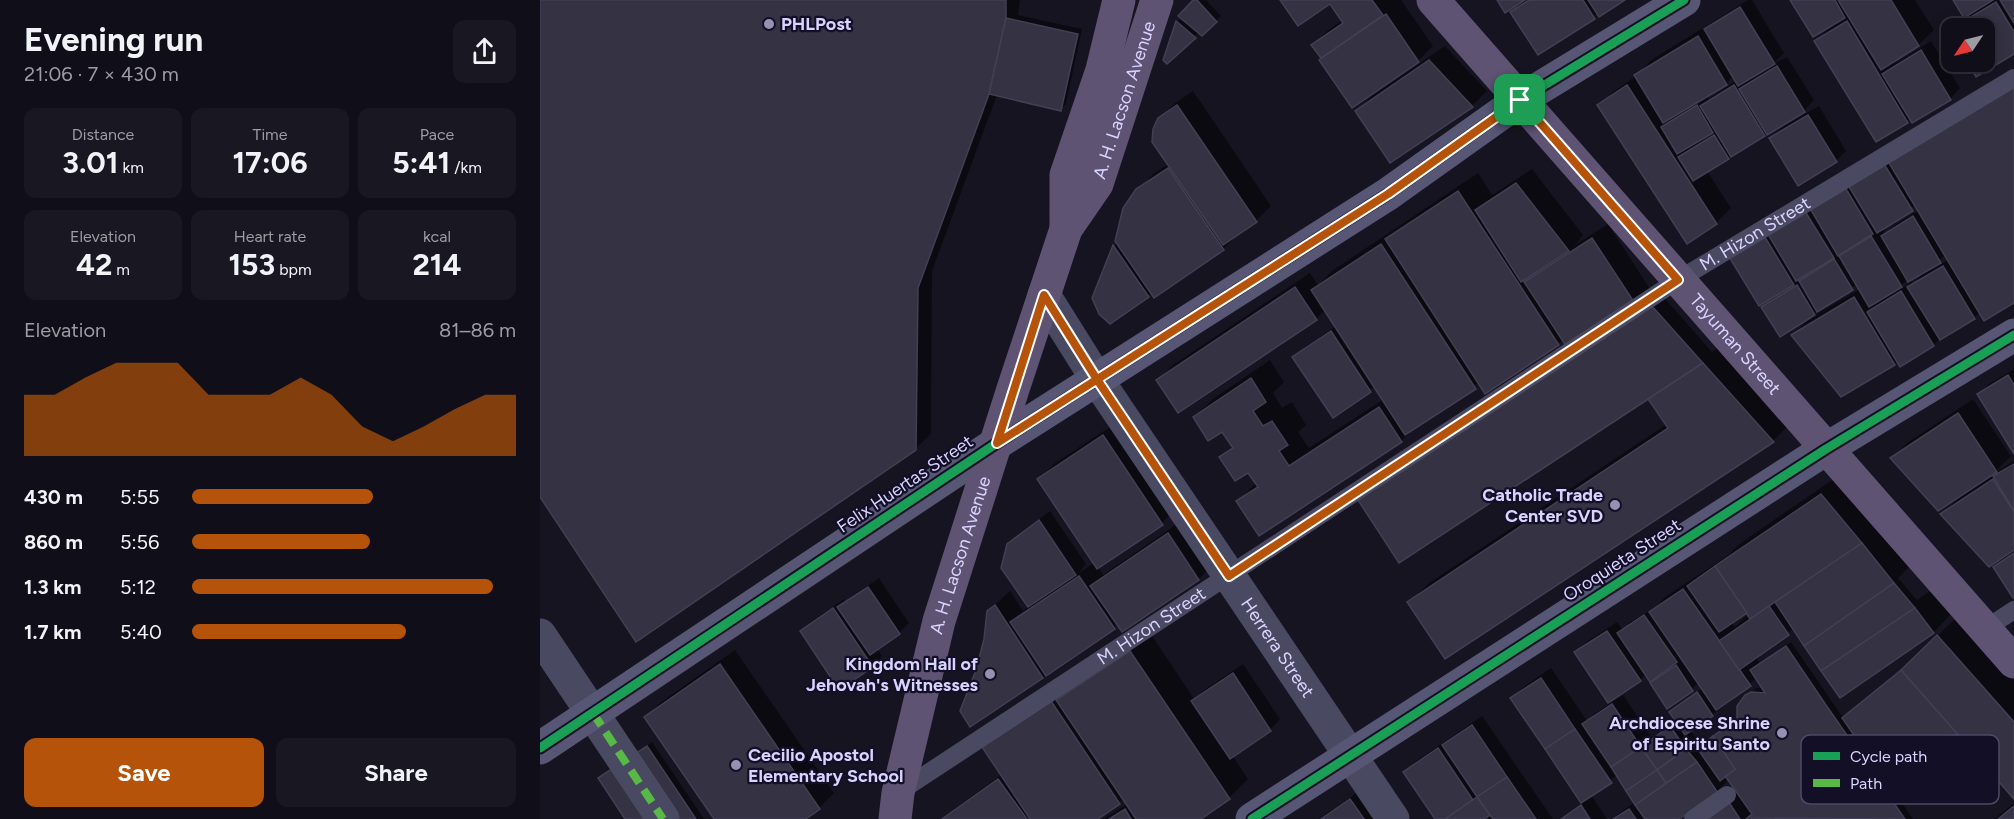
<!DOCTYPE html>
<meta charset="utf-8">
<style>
:root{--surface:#100f19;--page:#191822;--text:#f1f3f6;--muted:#9c9ca2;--line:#302f38;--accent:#b45309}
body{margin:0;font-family:Figtree,sans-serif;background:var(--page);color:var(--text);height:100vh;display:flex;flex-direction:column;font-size:22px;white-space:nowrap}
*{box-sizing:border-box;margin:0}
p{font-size:20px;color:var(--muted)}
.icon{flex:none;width:33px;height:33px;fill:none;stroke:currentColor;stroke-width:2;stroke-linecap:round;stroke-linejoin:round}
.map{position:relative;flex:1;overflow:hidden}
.drawer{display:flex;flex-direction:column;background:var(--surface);width:540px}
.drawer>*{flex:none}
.needle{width:39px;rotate:235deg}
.controls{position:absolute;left:1401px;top:18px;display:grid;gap:12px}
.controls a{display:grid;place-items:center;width:54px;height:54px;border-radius:12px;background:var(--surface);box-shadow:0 3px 15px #0003,0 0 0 2px var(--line);font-size:30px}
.pin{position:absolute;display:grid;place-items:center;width:51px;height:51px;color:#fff;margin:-26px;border-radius:12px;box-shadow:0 3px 9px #0006}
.round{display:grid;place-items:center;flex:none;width:63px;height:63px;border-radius:12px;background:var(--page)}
.overview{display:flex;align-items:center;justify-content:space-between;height:102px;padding:0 24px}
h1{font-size:33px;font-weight:700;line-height:45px}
.stats{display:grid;grid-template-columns:repeat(3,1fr);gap:9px;height:102px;padding:6px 24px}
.stats div{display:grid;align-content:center;border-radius:12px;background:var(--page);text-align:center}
.stats b{font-size:30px;font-weight:700}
.stats small{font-size:16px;font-weight:400}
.stats p{font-size:16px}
.chart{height:168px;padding:12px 24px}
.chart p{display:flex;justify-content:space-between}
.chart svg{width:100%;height:108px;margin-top:6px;fill:var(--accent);opacity:.7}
.button{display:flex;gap:12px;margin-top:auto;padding:12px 24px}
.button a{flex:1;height:69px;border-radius:12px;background:var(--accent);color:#fff;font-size:24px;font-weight:700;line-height:69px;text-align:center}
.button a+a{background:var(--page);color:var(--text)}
ul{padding:0 24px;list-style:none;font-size:20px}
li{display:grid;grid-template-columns:96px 72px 1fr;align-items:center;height:45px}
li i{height:15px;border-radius:8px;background:var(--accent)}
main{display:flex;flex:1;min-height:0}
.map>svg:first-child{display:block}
.shadow{fill:#0007;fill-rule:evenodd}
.building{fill:#343243;stroke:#433f54;stroke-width:1.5}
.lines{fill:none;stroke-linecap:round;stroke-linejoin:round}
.lane{stroke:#4a4962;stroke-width:18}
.street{stroke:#4a4962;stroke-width:33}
.secondary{stroke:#575674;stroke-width:33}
.primary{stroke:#5e5373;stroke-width:33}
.quiet{stroke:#58b947;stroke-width:8;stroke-dasharray:15 8;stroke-linecap:butt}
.cycleway-casing{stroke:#130f26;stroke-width:13}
.cycleway{stroke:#1a9f57;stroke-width:9}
.route-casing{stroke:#fff;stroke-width:12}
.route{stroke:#b45309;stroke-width:8}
.poi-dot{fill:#9591b1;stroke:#130f26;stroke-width:2}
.labels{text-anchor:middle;stroke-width:4.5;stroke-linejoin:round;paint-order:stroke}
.poi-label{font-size:18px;font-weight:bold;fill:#d9d4ff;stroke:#130f26;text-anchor:end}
.street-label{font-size:18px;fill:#d9d4ff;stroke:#130f26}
.key{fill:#130f26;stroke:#4e4a67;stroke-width:1.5}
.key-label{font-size:16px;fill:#d9d4ff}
</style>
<main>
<section class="drawer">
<div class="overview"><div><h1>Evening run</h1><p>21:06 · 7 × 430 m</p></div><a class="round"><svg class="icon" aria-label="share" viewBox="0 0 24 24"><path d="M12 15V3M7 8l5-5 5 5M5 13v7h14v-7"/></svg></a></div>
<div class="stats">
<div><p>Distance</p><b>3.01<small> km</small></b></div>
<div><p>Time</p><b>17:06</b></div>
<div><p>Pace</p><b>5:41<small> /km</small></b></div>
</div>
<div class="stats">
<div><p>Elevation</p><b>42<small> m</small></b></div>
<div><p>Heart rate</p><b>153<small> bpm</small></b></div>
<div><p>kcal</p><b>214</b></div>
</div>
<div class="chart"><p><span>Elevation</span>81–86 m</p>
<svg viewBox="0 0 160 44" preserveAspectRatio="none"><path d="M0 44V19L10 19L20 12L30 6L40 6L50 6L60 19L70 19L80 19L90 12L100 19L110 32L120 38L130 32L140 25L150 19L160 19V44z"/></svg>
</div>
<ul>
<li><b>430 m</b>5:55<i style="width:56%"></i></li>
<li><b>860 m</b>5:56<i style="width:55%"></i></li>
<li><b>1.3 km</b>5:12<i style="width:93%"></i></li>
<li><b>1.7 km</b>5:40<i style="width:66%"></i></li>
</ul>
<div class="button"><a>Save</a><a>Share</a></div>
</section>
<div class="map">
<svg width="1474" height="819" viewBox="0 0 1474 819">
<rect width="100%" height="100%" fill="#161421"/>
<g class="shadow">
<polygon points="0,0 480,0 478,15 542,29 526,104 521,109 457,95 392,271 391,434 375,449 0,494"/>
<polygon points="655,0 666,0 681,16 662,34 659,32 627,62 624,60 638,22"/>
<polygon points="742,0 861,0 893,46 878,61 783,59 773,45 788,30 803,20 791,2"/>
<polygon points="983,0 1083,0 1058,13 998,53 972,12"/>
<path d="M1208 0H1212L1244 53 1233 64 1247 57 1274 100 1264 111 1167 171 1191 208 1176 223 1147 242 1059 106 1074 91 1096 76 1111 60ZM1193 76 1196 81 1169 99 1167 95 1186 84Z"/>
<polygon points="1252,0 1375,0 1394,30 1378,45 1354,60 1356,63 1391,41 1420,88 1410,99 1371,118 1336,140 1276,41 1292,26"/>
<polygon points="1415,0 1452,0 1451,2 1455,0 1474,0 1474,52 1437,75 1429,62 1444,62 1444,28 1413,28 1425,18"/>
<polygon points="905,46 947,91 932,106 851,161 817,111 832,96"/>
<path d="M1474 74V301L1445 319 1441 311 1434 318 1401 338 1393 345 1358 360 1354 364 1253 335 1270 318 1320 289 1317 284 1279 309 1271 317 1223 307 1234 296 1190 256ZM1376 205 1379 210 1353 226 1346 233 1342 228ZM1406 255 1409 259 1392 270 1390 267ZM1384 272 1373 284 1370 280ZM1269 273 1262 280 1252 284 1259 277ZM1368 279 1370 283 1359 290 1358 289Z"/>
<polygon points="653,91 731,206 716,221 698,234 683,249 608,296 554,298 598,190 613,174 629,164 619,119 635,103"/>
<polygon points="1279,106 1306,151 1296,161 1231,138 1241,128"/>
<polygon points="992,169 1043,235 1035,245 1068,224 1110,289 1095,304 940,382 875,427 861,441 698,501 717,482 709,470 681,457 693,446 682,430 654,417 674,398 730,360 744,382 733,393 742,408 752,402 766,425 758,432 769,448 844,399 835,386 793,416 754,357 765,347 796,326 785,310 776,319 618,380 633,365 770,273 778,285 792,271 938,173 952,195"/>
<polygon points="1122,295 1172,352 1183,345 1252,422 1233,441 906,656 869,602 889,583 1127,424 1114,395 828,487"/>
<polygon points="1474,369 1474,451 1439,394 1449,384"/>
<polygon points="1433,399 1471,456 1454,473 1474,461 1474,596 1455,567 1466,554 1402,514 1420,496 1352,458 1367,443"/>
<polygon points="579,421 637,508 622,523 558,567 563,575 644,519 674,564 659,579 582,630 578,624 502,677 438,670 446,639 448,611 470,591 483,611 489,606 468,545 479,534 510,511 546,564 539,573 555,562 499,479 514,464"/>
<path d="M1307 470 1383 553 1358 578 1377 600 1400 584 1419 606 1394 632 1300 696 1254 628 1215 656 1220 663 1251 642 1304 719 1319 703 1378 655 1423 611 1474 669V797L1428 744 1361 801 1373 819H1159L1198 792 1186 774 1183 776 1187 781 1177 792 1136 819H1071L1095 802 1077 775 1051 795 1067 819H1019L1043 803 972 698 982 688 1011 668 1047 721 1054 714 1083 695 1112 738 1137 720 1136 707 1163 688 1159 683 1127 707 1111 684 1122 673 1121 672 1106 674 1100 680 1036 652 1046 642 1077 622 1083 630 1089 623 1116 607 1125 597 1187 556 1202 542ZM1207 611 1208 614 1195 627 1191 622ZM1217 678 1224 688H1217L1206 696 1198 719 1162 746 1150 730 1172 715 1177 710 1176 708Z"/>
<polygon points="339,578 369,623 359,633 337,648 342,656 332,666 261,631 272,621 304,599 305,601"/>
<polygon points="610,633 655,700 663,691 703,664 740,719 730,730 692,755 708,779 689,798 658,819 564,819 587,804 584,799 556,819 492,819 490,816 486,819 401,819 462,774 444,747"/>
<polygon points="195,650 294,793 279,808 263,819 176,819 106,717 121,702"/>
<polygon points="942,716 1013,819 897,819 865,772 875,762"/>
<polygon points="112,742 164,819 87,819 59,779"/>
<polygon points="821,790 841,819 779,819 780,818"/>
<polygon points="1474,803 1474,819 1455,819 1458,816"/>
</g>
<g class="building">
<polygon points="0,0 466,0 466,18 449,94 378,288 376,450 96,642 0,497"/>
<polygon points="653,0 657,0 677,22 662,36 638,16"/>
<polygon points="740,0 832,0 843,15 781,58 771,45 803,23 790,4 758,26"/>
<polygon points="957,0 985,0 965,13"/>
<polygon points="989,0 1043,0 1055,19 998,55 970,12"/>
<polygon points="1048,0 1085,0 1059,17"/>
<polygon points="1250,0 1295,0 1305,18 1273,37"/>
<polygon points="1298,0 1351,0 1379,46 1341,70"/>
<polygon points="1413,0 1453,0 1424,18"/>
<polygon points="1460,0 1474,0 1474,23"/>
<polygon points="1456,2 1474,32 1474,54 1436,77 1427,62 1444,62 1444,28 1412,28"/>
<polygon points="1200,7 1235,64 1198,86 1164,29"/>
<polygon points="846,14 879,62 812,108 779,60"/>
<polygon points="466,18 538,34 521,111 449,94"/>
<polygon points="636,21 656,38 627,64 623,60"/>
<polygon points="1307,21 1368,123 1336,142 1274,41"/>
<polygon points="1158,36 1187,85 1123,123 1094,75"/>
<polygon points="1381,50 1411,100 1372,123 1342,74"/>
<polygon points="889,60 933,107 850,163 815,111"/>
<polygon points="1237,66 1265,112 1227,135 1199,89"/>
<polygon points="1474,80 1474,303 1444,321 1346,158"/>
<polygon points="1087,85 1177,224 1147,244 1057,105"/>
<polygon points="1194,85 1225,136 1191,157 1160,106"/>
<polygon points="637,105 717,222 683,245 612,142 613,129 618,118"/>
<polygon points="1157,105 1173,133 1137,154 1121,127"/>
<polygon points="1268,115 1297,162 1258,186 1229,138"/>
<polygon points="1174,135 1189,159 1153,181 1138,157"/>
<polygon points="1344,164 1373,211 1337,233 1308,185"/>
<polygon points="628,168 684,250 614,298 575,241 583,208 596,189"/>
<polygon points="976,183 1029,251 981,282 935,210"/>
<polygon points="1303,184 1333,234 1298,256 1268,205"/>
<polygon points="918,191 1019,345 945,394 845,239"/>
<polygon points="1263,208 1294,258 1256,281 1226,231"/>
<polygon points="1373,216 1401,263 1368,282 1341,236"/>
<polygon points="1223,234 1254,285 1219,306 1188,255"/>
<polygon points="1331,236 1362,287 1329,307 1299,256"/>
<polygon points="1052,238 1096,305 1028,349 984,282"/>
<polygon points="841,244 936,389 865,435 771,290"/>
<polygon points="573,245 609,297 570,324 559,314 552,298"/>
<polygon points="1294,259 1313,290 1277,312 1259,281"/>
<polygon points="1403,266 1435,319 1400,340 1367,287"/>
<polygon points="1257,285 1275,315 1240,337 1221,307"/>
<polygon points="755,287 777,320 638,413 616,380"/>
<polygon points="1361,291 1394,346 1360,367 1327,312"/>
<polygon points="1314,297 1355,365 1301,397 1251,335"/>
<polygon points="1111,305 1163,363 859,563 816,497"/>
<polygon points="791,331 831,392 793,418 752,357"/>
<polygon points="1163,363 1234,442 905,659 867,602 1128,428 1108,399"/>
<polygon points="1468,375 1474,385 1474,454 1437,394"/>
<polygon points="711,378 726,402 713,411 723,426 732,421 748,445 739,451 749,466 839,407 862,442 719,536 696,501 718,487 708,473 695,481 679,457 693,448 682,432 668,441 653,417"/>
<polygon points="1418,413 1457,472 1398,511 1350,458"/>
<polygon points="563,435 623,525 557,569 497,479"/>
<polygon points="1474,464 1474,511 1453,476"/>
<polygon points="1453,479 1474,512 1474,550 1449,567 1400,514"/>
<polygon points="1281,494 1322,543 1210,619 1175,566"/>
<polygon points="499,520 536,575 488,607 461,568 467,544"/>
<polygon points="628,533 659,580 582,632 550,586"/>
<polygon points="1322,543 1354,583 1264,646 1235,602"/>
<polygon points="1474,553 1474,598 1473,598 1453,567"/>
<polygon points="1175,566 1207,613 1179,632 1147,586"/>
<polygon points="539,576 575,629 506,676 470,622"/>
<polygon points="1354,583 1375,608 1281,671 1264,646"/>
<polygon points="328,587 360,634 330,655 297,607"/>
<polygon points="1143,589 1211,686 1176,710 1109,612"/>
<polygon points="455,605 503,678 430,727 420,711 436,670 444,639 447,611"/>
<polygon points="1229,606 1249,635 1199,670 1179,641"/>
<polygon points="293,608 333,667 299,690 260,631"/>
<polygon points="1375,608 1394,633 1300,698 1281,671"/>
<polygon points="1104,615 1137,662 1110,682 1077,633"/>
<polygon points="1067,631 1101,681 1068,703 1034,652"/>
<polygon points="1397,635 1474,722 1474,799 1361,670"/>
<polygon points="1246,646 1286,705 1365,819 1207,818 1212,814 1185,776 1195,769 1173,736 1197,720 1197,706 1205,695 1211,692 1225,693 1210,670"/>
<polygon points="590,651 690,799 661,819 596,819 516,700"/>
<polygon points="180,664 280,809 266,819 174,819 104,717"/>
<polygon points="1136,665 1153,691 1127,709 1110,683"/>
<polygon points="1361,670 1428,746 1361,803 1302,718"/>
<polygon points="693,673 731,731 690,759 651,701"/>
<polygon points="1001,678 1035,729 1005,749 970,698"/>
<polygon points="1157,692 1173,716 1145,735 1129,712"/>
<polygon points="511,701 580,804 558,819 490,819 442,747"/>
<polygon points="1072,704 1101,747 1071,767 1042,724"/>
<polygon points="932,725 967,777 937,797 902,745"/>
<polygon points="1130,726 1146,749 1117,770 1101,747"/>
<polygon points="1035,729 1072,783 1041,803 1005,749"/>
<polygon points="1173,736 1195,769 1180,781 1157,748"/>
<polygon points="107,746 156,819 85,819 58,778"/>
<polygon points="1101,747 1117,770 1086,791 1071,767"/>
<polygon points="898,748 933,800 905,819 895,819 863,772"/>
<polygon points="1146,749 1157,762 1126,783 1117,770"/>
<polygon points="1157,762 1178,793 1139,819 1105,819 1095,805"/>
<polygon points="1117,770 1126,783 1095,805 1086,791"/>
<polygon points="967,777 996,819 953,819 937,797"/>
<polygon points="458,779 487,819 402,819"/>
<polygon points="937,797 950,815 945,819 905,819"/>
<polygon points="810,799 824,819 781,819"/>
<polygon points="1188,801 1200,819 1161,819"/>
<polygon points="1041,805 1050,819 1021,819"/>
<polygon points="1474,806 1474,819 1458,819"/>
<polygon points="585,809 591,819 569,819"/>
<polygon points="1089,809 1096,819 1073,819"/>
</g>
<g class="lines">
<g class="lane">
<polyline points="1445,629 1474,610"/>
<path id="s1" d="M359 792 1138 280 1474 78"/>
<polyline points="1153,819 1187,795"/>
</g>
<g class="street">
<path id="s2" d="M504 295 556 378 853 819"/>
<polyline points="0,635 123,819"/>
</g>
<g class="secondary">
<polyline points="0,748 457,443 848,194 980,100 1144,0"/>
<polyline points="712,819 1286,449 1474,335"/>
</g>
<g class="primary">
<path id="s3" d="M893 0 1474 662"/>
<polyline points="526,229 526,175 562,70 579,0"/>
<path id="s4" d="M355 819 358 793 399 621 473 389 526 229 557 184 617 0"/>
</g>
<polyline class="quiet" points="53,713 123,819"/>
<defs>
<g id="cycleway">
<polyline points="0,748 457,443 848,194 980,100 1144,0"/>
<polyline points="712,819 1286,449 1474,335"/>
</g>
</defs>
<use href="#cycleway" class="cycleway-casing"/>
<use href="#cycleway" class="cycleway"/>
</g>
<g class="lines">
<defs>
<polyline id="route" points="980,100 848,194 457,443 504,295 556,378 689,576 1138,280 980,100"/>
</defs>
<use href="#route" class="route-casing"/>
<use href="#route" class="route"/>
</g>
<g class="poi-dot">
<circle cx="229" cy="24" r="6"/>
<circle cx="1075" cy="505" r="6"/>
<circle cx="450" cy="674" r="6"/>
<circle cx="1242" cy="733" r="6"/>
<circle cx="196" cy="765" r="6"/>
</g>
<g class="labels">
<g class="poi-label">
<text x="241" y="30" text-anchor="start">PHLPost</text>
<text x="1063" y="501">Catholic Trade<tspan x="1063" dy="21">Center SVD</tspan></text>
<text x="438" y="670">Kingdom Hall of<tspan x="438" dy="21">Jehovah's Witnesses</tspan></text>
<text x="1230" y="729">Archdiocese Shrine<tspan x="1230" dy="21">of Espiritu Santo</tspan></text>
<text x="208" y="761" text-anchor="start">Cecilio Apostol<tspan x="208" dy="21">Elementary School</tspan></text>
</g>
<g class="street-label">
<text dy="6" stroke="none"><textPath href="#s4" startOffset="758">A. H. Lacson Avenue</textPath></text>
<text dy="6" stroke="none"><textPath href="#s1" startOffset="1022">M. Hizon Street</textPath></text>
<text dy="6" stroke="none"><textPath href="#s3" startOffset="458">Tayuman Street</textPath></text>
<text transform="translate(365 484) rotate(-34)" y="6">Felix Huertas Street</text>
<text dy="6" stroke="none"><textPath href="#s4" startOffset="272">A. H. Lacson Avenue</textPath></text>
<text transform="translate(1082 560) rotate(-33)" y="6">Oroquieta Street</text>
<text dy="6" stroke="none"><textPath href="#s1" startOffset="302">M. Hizon Street</textPath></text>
<text dy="6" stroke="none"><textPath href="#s2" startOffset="423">Herrera Street</textPath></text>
</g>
</g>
<rect x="1261" y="735" width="198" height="69" rx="9" class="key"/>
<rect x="1273" y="752" width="27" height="8" fill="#1a9f57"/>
<rect x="1273" y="779" width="27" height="8" fill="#58b947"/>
<g class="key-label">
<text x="1310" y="762">Cycle path</text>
<text x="1310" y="789">Path</text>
</g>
</svg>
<div class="controls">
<a><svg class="needle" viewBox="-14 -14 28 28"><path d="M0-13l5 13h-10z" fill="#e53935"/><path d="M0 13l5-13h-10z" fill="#9c9ca2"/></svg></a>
</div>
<div class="pin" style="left:980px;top:100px;background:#1e9e55"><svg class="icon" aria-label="arrive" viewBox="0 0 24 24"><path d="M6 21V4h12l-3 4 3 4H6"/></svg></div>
</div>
</main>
